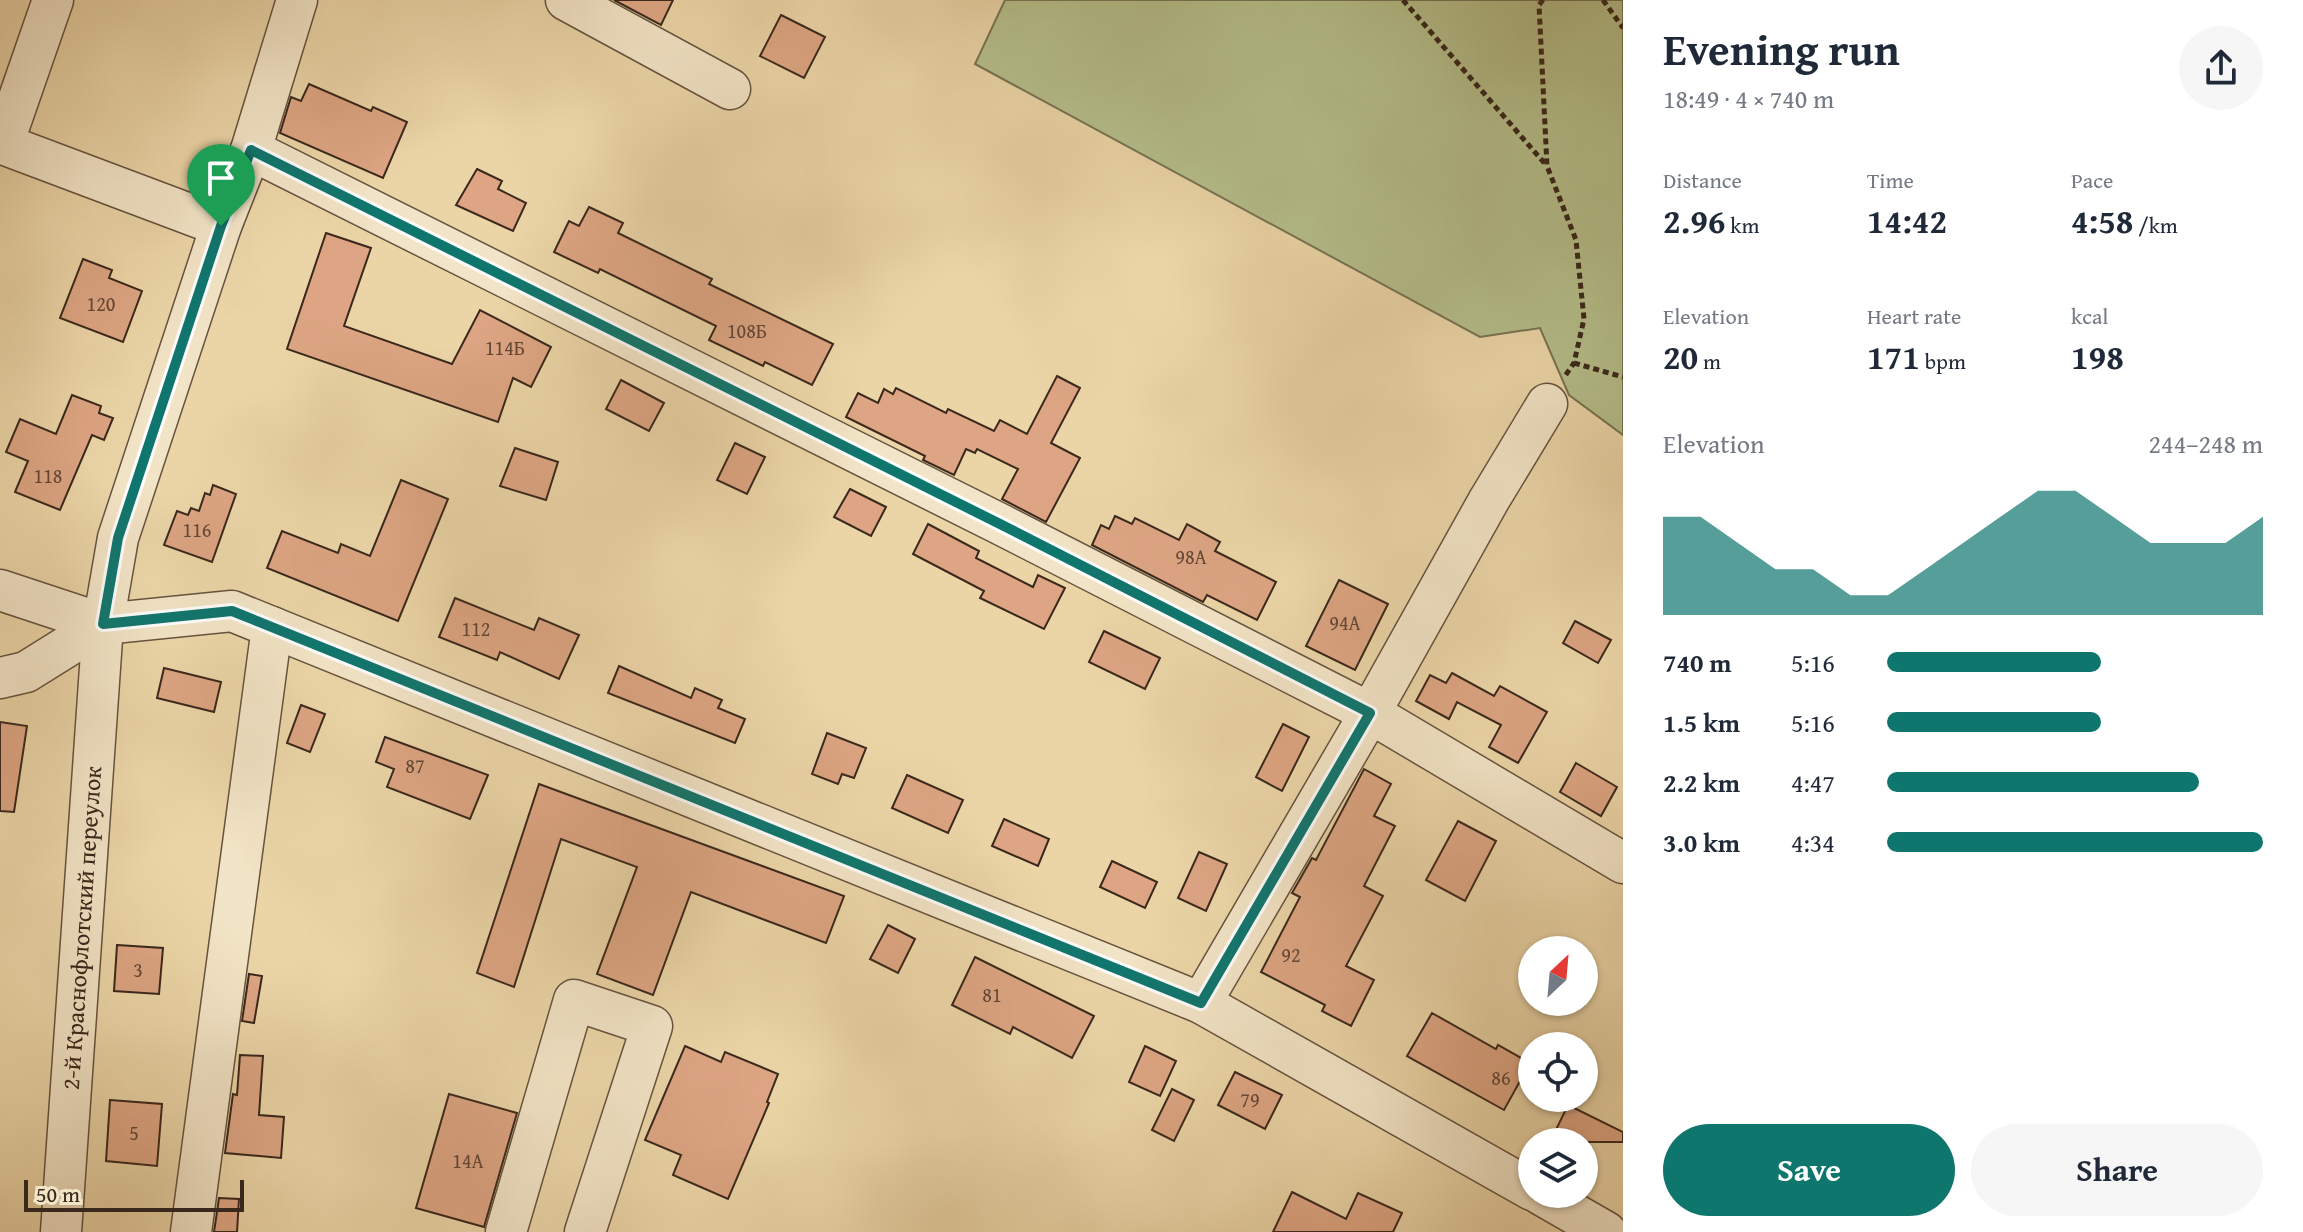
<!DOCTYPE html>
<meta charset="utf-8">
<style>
:root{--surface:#fff;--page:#f6f6f7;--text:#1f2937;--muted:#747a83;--accent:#0f766e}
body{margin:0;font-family:"Gentium Book Plus",serif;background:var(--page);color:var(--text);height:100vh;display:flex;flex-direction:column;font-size:30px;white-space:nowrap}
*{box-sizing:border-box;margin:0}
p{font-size:26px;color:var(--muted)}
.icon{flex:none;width:44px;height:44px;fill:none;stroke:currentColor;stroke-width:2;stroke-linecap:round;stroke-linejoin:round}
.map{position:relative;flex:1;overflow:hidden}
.sheet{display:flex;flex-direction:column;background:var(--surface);width:680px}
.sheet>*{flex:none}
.needle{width:52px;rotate:26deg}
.controls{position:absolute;left:1518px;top:936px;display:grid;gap:16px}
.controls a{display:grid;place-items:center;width:80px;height:80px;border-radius:50%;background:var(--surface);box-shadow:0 2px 6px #0004;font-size:40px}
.scale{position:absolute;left:24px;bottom:20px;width:220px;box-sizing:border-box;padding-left:8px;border:4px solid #3a281c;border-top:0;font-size:22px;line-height:28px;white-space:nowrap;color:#3a281c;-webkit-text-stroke:6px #f2e4c6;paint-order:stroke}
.pin{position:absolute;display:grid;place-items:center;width:68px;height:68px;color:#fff;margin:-82px -34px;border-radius:50% 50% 50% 0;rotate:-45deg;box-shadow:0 0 8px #0007}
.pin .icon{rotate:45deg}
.round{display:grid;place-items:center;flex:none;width:84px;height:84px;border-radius:42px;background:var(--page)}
.overview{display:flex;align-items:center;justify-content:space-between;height:136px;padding:0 40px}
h1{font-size:44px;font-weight:600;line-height:60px}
.metrics{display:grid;grid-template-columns:repeat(3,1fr);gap:12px;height:136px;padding:8px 40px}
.metrics div{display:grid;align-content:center}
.metrics b{font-size:34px;font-weight:600}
.metrics small{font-size:22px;font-weight:400}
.metrics p{font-size:22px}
.chart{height:224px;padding:16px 40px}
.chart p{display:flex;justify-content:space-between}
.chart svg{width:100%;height:144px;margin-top:8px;fill:var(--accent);opacity:.7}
.primary-button{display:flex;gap:16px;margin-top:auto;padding:16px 40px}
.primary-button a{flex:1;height:92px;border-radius:48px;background:var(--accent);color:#fff;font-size:32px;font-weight:600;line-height:92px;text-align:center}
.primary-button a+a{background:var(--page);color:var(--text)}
ul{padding:0 40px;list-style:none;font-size:26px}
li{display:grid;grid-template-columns:128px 96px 1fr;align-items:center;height:60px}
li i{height:20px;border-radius:10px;background:var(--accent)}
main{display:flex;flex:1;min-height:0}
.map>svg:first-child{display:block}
.green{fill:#b4be8a;stroke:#777353;stroke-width:2}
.building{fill:#dda583;stroke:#3a281c;stroke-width:2}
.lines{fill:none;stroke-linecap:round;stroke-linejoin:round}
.minor-casing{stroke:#66533f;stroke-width:43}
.path{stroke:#3a281c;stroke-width:5;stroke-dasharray:6 4;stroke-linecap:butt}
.minor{stroke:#f2e4c6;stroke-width:40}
.route-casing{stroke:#fff;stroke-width:16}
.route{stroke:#0f766e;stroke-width:10}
.labels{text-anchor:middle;stroke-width:6;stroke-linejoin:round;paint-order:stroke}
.number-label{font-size:20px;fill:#634736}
.street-label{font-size:24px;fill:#3a281c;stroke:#f2e4c6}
</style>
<main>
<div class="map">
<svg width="1623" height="1232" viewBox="0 0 1623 1232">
<rect width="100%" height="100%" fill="#ebd5a7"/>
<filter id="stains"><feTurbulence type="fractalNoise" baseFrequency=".0025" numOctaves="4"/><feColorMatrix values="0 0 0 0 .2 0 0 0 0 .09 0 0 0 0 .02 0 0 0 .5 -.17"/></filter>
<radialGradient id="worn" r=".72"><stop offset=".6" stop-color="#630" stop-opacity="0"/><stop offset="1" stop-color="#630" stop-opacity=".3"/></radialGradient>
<polygon class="green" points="1005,0 1623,0 1623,435 1569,395 1540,328 1480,337 975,64"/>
<g class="building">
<polygon points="614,0 673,0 661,25"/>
<polygon points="781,15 825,37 804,78 760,56"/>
<polygon points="309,84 371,111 373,107 407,122 383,178 280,133 291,97 301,101"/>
<polygon points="477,169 502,181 498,189 526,203 513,231 456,205"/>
<polygon points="589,207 623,223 618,233 712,279 709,284 833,344 812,385 765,362 763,366 709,340 716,326 600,269 598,273 554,252 569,221 579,226"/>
<polygon points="326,233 371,248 344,326 452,364 480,310 551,347 531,387 513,378 498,422 287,349"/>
<polygon points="83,259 112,270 109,278 142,291 123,342 60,318"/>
<polygon points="1057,376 1080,388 1051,443 1080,458 1046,522 1002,499 1018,469 977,449 975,453 966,449 954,475 923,460 925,456 846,417 858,393 878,403 884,389 893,394 896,388 946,413 948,409 994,431 1000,420 1027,434"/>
<polygon points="621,380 664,403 649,431 606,409"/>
<polygon points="72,395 101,406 99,413 113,418 104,440 92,435 60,510 15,492 28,461 6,452 20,419 56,434"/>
<polygon points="735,443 765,457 747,494 717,480"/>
<polygon points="515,448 558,462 546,500 500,486"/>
<polygon points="401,480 448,499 398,621 267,568 282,531 338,553 341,544 370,556"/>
<polygon points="213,485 236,494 212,562 164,545 177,511 188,515 191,508 199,511 205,493 210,495"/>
<polygon points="850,489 886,507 871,536 834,517"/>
<polygon points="1115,516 1132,524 1135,518 1179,540 1187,524 1220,542 1215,551 1276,582 1257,620 1207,595 1203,602 1092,545 1101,525 1109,529"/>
<polygon points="928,524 979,551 976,558 1033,587 1038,575 1065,588 1044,629 980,598 984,591 913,554"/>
<polygon points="1339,580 1388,604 1355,670 1306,646"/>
<polygon points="455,598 534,630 539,618 579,635 559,679 500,652 497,660 439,637"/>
<polygon points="1575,621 1611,640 1598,663 1563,643"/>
<polygon points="1104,631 1160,658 1145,689 1089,662"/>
<polygon points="619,666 691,698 695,688 722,700 718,708 745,719 735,743 608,693"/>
<polygon points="164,668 221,682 214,712 157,698"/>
<polygon points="1452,673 1494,696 1500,686 1547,712 1518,763 1489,747 1501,725 1457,702 1449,719 1416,701 1430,675 1446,683"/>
<polygon points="301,705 325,714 310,752 287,743"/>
<polygon points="0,722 27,726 14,812 0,811"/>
<polygon points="1283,724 1309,737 1282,791 1256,777"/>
<polygon points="827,733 866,748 854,778 842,774 838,784 812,774"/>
<polygon points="385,737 488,775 470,819 387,787 394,769 376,762"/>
<polygon points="1576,763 1617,787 1601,816 1560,792"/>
<polygon points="1364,769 1391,784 1374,816 1395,826 1364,886 1383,896 1346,966 1374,980 1351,1026 1322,1011 1325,1005 1261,972 1300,897 1292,893 1312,858 1316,860"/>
<polygon points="907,775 963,800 948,833 892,808"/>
<polygon points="539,784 844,896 826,943 691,892 653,995 597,974 637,867 561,839 514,987 477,973"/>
<polygon points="1004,819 1049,839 1038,866 992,846"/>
<polygon points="1458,821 1496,841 1465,901 1426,880"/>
<polygon points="1199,852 1227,864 1206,911 1178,898"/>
<polygon points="1112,861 1157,882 1145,908 1100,887"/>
<polygon points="888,925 915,939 898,973 870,959"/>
<polygon points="117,945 163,948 159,994 114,991"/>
<polygon points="975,957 1094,1016 1072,1058 1013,1027 1010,1034 952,1005"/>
<polygon points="249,974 262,976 254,1023 242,1021"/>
<polygon points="1432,1013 1496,1049 1498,1045 1530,1063 1504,1110 1407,1056"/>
<polygon points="685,1046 721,1062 725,1052 778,1074 767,1102 769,1103 728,1199 673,1175 681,1155 645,1140"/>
<polygon points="1145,1046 1176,1061 1160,1096 1129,1082"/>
<polygon points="240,1055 263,1056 259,1115 284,1117 281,1158 225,1153 233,1094 237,1095"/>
<polygon points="1235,1072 1282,1095 1265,1129 1218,1105"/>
<polygon points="1172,1089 1194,1100 1174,1141 1152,1130"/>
<polygon points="449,1094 517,1113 484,1227 416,1208"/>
<polygon points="110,1100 162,1104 157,1166 106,1161"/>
<polygon points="1568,1105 1623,1132 1623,1142 1550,1142"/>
<polygon points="1292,1192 1346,1219 1358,1193 1402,1213 1393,1232 1273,1232"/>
<polygon points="219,1198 239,1199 237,1232 214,1232"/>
</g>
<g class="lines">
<defs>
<g id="minor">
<polyline points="566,0 730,89"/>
<polyline points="0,143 221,226"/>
<polyline points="3,144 53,0"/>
<polyline points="251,150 1000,524 1370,713 1623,863"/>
<polyline points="0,590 103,624"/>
<polyline points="0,678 26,672 103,624 232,611 1201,1003 1532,1190"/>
<polyline points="1201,1003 1370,713 1489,500 1547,404"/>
<polyline points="1540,1194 1606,1232"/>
<polyline points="61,1232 103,624 118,538 221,226 251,150 297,0"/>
<polyline points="191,1232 272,627"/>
<polyline points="506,1232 574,1000 652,1026 585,1232"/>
</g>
</defs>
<use href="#minor" class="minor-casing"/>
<g class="path">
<polyline points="1403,0 1546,165"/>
<polyline points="1543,0 1539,5 1547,166 1576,240 1584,319 1574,363 1565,376"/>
<polyline points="1603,0 1623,28"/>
<polyline points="1574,363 1623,377"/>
</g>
<use href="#minor" class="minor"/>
</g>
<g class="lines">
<defs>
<polygon id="route" points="251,150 1000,524 1370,713 1201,1003 232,611 103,624 118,538 221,226"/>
</defs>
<use href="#route" class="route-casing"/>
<use href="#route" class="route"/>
</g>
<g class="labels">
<g class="number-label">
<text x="101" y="311">120</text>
<text x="747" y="338">108Б</text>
<text x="505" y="355">114Б</text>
<text x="48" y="483">118</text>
<text x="197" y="537">116</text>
<text x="1191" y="564">98А</text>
<text x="1345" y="630">94А</text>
<text x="476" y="636">112</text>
<text x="415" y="773">87</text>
<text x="1291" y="962">92</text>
<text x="138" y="977">3</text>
<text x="992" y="1002">81</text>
<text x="1501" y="1085">86</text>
<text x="1250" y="1107">79</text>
<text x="134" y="1140">5</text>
<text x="468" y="1168">14А</text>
</g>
<g class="street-label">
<text transform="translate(82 928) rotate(-86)" y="8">2-й Краснофлотский переулок</text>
</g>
</g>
<rect width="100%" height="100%" filter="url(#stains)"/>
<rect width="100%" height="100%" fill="url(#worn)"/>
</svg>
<div class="controls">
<a><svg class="needle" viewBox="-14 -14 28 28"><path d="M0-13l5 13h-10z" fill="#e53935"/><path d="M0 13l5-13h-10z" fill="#747a83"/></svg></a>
<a><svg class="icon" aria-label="locate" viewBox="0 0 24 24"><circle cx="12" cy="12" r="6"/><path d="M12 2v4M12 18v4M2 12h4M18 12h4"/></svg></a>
<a><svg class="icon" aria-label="layers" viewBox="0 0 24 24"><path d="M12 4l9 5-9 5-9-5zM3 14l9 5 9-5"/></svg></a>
</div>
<div class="scale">50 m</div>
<div class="pin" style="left:221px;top:226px;background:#1e9e55"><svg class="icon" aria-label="arrive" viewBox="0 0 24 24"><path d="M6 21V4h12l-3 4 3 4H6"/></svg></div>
</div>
<section class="sheet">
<div class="overview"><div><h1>Evening run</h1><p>18:49 · 4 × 740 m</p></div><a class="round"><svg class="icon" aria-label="share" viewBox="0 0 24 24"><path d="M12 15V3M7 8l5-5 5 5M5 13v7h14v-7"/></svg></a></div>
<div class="metrics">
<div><p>Distance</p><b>2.96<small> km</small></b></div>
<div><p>Time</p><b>14:42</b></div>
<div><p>Pace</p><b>4:58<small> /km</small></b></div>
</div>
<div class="metrics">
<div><p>Elevation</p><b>20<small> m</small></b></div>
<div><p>Heart rate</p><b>171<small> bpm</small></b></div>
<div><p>kcal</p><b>198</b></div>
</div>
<div class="chart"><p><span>Elevation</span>244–248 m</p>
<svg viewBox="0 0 160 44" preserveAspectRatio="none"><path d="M0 44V14L10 14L20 22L30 30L40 30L50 38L60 38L70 30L80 22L90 14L100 6L110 6L120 14L130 22L140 22L150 22L160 14V44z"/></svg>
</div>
<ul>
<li><b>740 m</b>5:16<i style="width:57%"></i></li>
<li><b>1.5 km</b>5:16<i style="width:57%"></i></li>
<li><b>2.2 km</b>4:47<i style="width:83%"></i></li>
<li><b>3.0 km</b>4:34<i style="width:100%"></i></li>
</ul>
<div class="primary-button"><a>Save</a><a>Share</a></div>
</section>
</main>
